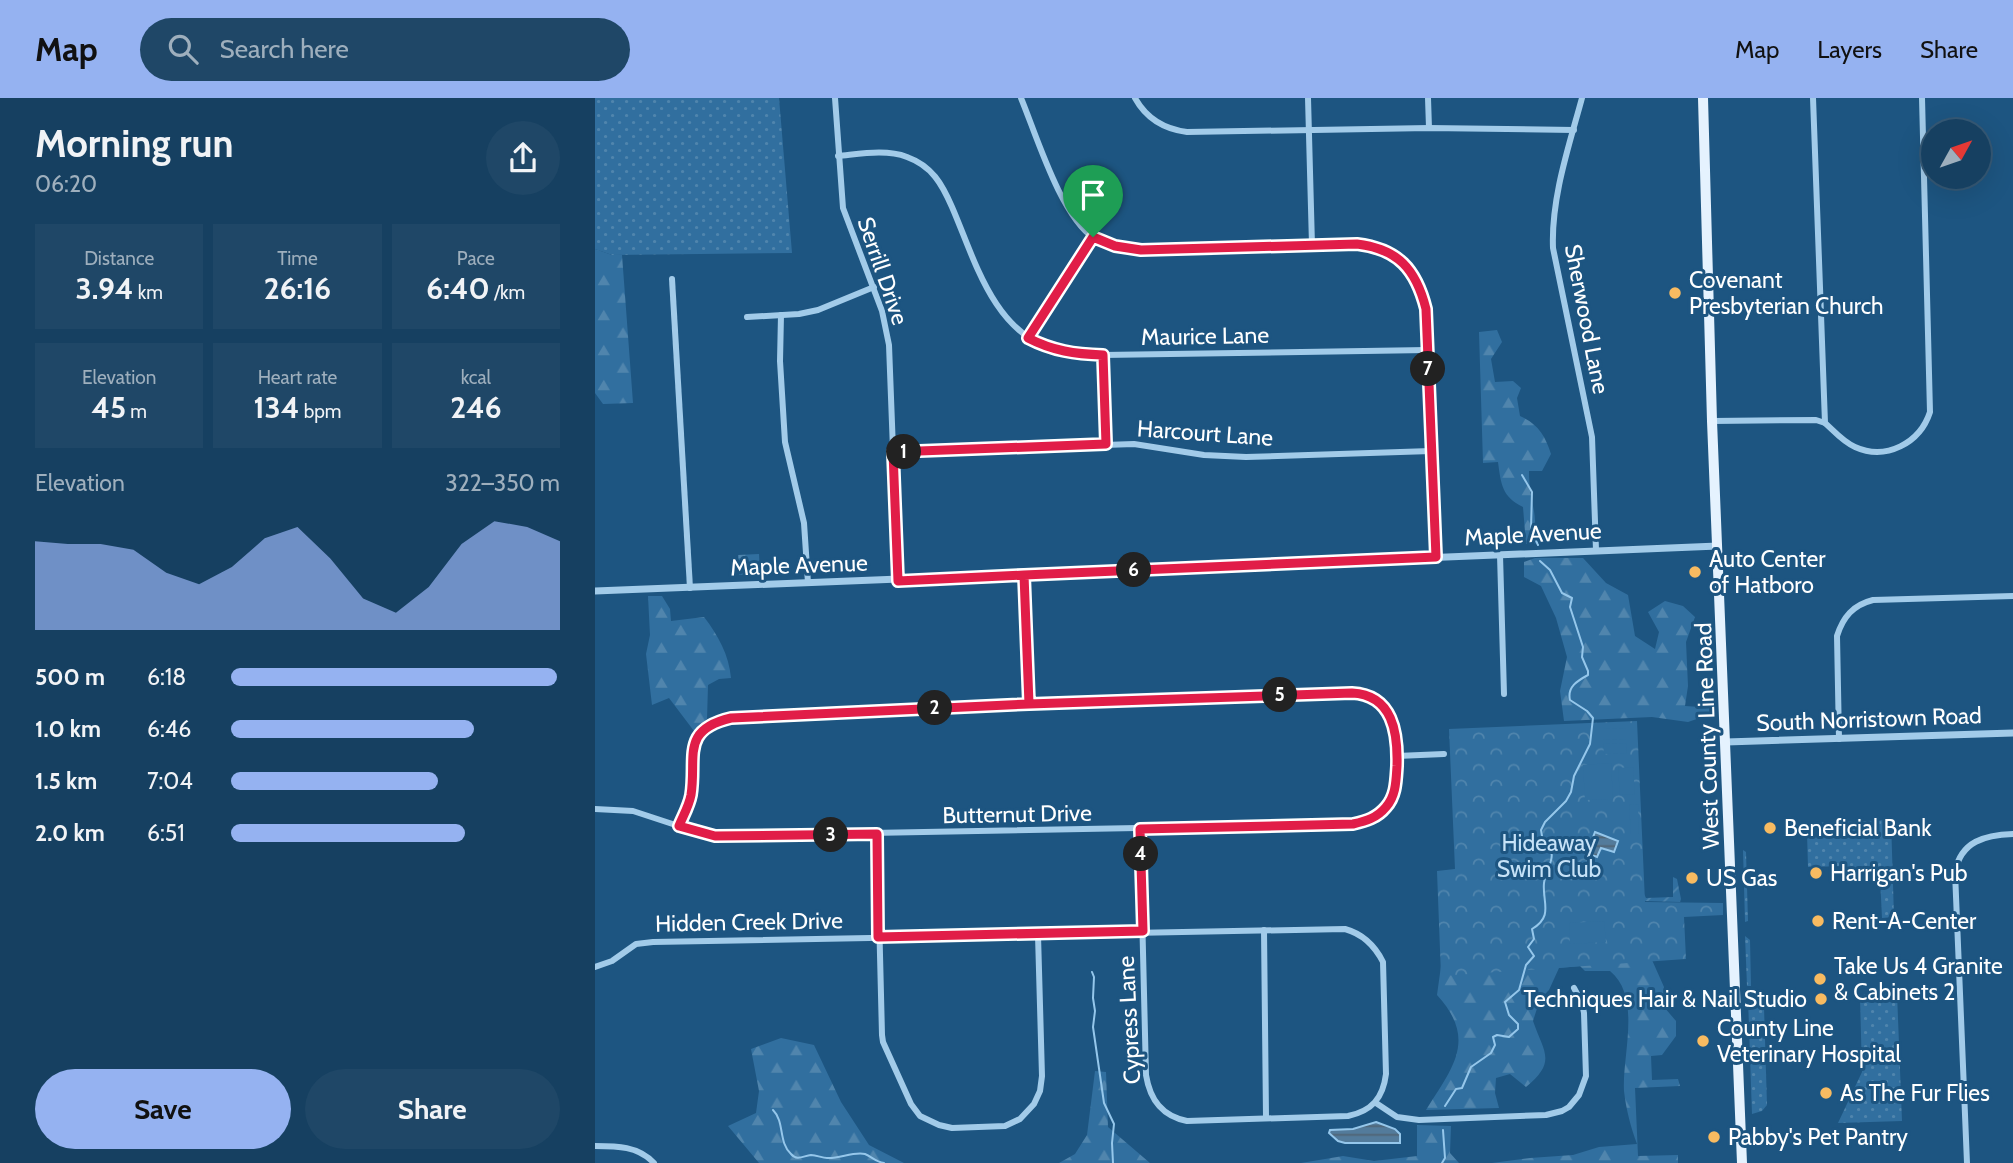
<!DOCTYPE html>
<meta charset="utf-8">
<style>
:root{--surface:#164061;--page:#1f4767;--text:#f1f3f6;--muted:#9eafbd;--line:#355976;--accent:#95b2f1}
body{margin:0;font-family:Cabin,sans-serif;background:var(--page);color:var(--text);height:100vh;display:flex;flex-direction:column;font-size:26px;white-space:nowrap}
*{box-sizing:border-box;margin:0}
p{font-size:23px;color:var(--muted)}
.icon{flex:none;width:38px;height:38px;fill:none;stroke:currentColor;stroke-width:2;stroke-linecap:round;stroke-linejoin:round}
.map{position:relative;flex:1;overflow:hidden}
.panel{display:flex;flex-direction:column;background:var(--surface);width:595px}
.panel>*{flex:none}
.needle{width:46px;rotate:50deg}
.controls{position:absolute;left:1326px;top:21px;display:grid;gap:14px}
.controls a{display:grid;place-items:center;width:70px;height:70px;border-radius:50%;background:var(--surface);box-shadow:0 7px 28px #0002,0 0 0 2px var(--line);font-size:35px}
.pin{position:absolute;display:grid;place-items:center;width:60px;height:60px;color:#fff;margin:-72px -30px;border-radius:50% 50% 50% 0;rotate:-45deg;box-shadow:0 0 7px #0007}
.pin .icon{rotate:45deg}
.km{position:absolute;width:35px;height:35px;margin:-18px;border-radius:50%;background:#222;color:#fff;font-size:19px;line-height:35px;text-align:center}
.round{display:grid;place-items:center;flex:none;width:74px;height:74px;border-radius:37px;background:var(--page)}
.head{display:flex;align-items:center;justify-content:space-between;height:119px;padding:0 35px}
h1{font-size:38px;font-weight:700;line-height:52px}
.figures{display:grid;grid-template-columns:repeat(3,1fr);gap:10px;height:119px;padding:7px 35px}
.figures div{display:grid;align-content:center;border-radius:0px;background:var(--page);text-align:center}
.figures b{font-size:30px;font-weight:700}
.figures small{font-size:19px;font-weight:400}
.figures p{font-size:19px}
.chart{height:196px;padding:14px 35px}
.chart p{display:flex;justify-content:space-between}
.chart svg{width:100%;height:126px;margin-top:7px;fill:var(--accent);opacity:.7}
.primary-button{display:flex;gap:14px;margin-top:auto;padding:14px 35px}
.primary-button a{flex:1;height:80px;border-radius:42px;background:var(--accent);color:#111;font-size:28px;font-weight:700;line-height:80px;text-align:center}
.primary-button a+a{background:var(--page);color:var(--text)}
ul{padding:0 35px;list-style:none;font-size:23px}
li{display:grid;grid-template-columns:112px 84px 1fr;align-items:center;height:52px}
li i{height:18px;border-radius:9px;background:var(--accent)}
header{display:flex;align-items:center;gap:42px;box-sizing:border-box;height:98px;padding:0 35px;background:var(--accent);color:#111}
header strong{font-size:33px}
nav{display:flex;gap:38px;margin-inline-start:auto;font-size:24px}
.search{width:490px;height:63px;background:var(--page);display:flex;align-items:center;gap:18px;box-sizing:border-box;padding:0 24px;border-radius:38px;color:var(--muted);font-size:26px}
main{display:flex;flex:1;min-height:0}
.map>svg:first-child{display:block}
.grass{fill:url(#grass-dots)}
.forest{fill:url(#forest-firs)}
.cemetery{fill:url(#cemetery-stones)}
.park{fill:url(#park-crowns)}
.garden{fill:url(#garden-furrows)}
.pitch{fill:#316f9f}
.water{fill:url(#water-rules);stroke:#95c7eb;stroke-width:2}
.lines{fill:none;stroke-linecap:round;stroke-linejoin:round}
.stream{stroke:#95c7eb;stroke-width:2}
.minor{stroke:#a2cbe9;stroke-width:6}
.tertiary{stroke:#a2cbe9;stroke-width:7}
.primary{stroke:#e5f2fe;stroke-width:10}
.route-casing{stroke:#fff;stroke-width:14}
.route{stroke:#e11d48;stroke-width:9}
.poi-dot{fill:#f8bb61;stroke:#1d5581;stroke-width:2.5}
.labels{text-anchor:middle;stroke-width:6;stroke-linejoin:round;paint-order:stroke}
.street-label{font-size:23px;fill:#fff;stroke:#1d5581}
.poi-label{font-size:23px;fill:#fff;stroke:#1d5581;text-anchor:start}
.park-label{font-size:23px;fill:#c6e2f7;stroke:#1d5581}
</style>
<header>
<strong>Map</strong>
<div class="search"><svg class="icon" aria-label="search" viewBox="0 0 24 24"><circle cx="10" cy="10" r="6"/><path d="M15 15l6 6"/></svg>Search here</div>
<nav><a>Map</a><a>Layers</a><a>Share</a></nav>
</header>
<main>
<section class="panel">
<div class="head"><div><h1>Morning run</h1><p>06:20</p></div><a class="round"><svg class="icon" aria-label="share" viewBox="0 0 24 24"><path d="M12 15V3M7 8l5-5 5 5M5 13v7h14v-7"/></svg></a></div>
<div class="figures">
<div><p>Distance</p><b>3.94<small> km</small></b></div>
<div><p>Time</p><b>26:16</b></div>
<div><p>Pace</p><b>6:40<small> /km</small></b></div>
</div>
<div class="figures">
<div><p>Elevation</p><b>45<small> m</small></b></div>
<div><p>Heart rate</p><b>134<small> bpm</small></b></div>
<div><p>kcal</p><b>246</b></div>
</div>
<div class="chart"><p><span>Elevation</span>322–350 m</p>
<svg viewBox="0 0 160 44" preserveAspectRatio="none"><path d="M0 44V13L10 14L20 14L30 16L40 24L50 28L60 22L70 12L80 8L90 19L100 33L110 38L120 29L130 14L140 6L150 8L160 13V44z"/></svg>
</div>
<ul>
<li><b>500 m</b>6:18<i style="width:99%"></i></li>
<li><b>1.0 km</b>6:46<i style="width:74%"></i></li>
<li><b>1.5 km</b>7:04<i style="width:63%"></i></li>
<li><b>2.0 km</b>6:51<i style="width:71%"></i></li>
</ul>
<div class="primary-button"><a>Save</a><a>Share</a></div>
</section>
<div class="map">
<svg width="1418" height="1065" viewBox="0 0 1418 1065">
<defs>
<pattern id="grass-dots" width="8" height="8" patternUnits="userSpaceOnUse" patternTransform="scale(1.75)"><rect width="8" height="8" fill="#316f9f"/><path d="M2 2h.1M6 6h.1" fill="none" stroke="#5085ad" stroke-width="1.8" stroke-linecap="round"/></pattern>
<pattern id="forest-firs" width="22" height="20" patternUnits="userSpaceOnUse" patternTransform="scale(1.75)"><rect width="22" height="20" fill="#316f9f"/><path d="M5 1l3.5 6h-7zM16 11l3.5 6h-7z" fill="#5085ad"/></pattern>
<pattern id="cemetery-stones" width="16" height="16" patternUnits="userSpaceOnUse" patternTransform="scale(1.75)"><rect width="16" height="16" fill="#316f9f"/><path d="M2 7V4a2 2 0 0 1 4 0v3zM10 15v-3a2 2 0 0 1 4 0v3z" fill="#5085ad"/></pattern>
<pattern id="park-crowns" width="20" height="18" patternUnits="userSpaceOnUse" patternTransform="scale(1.75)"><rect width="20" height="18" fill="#316f9f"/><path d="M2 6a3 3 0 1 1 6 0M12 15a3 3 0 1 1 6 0" fill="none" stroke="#5085ad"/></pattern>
<pattern id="garden-furrows" width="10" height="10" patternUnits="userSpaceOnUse" patternTransform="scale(1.75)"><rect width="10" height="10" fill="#316f9f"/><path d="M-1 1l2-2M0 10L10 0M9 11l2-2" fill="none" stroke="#5085ad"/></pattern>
<pattern id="water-rules" width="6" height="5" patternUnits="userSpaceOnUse" patternTransform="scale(1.75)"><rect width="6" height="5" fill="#537b9b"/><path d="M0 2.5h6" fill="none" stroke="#506474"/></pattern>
</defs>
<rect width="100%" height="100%" fill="#1d5581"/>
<g class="grass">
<polygon points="0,0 184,0 197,155 17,157 0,151"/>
<polygon points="1296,722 1299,819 1287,820 1285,779 1255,780 1252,768 1213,769 1212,735 1195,735 1195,726"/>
<polygon points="1148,752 1151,754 1153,823 1150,824"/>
<polygon points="1150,838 1155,842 1156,888 1152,888"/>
<polygon points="1302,895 1307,1023 1243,1025 1267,974 1265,899 1270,896"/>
<polygon points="1153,900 1164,900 1168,903 1169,909 1172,1007 1167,1013 1157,1016"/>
</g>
<g class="forest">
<polygon points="0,151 17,157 27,157 38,305 8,306 0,295"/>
<path d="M902 232 907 244 896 261 900 284 918 283 926 290 922 300 925 318C943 326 950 337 956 356L947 373H934C934 389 936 397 939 413 941 425 939 434 945 445L931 446 928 409C907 399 906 386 903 364L888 365 884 234Z"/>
<polygon points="940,460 988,460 1011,485 1033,497 1040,538 1060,551 1064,534 1053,514 1070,503 1088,508 1100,519 1091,544 1093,588 1090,608 1120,610 1122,614 1093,624 1057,619 969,623 965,593 972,559 961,520 946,488 929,479 929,464"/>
<path d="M53 498H67L75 511 76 523 109 519C123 537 134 557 136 580L124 581 113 587 112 621 99 633 74 600 57 607 51 556 55 537Z"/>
<path d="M1057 862 1069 889V909L1081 923V938L1067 957 1056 958 1057 982 1083 981 1085 988 1040 990 1043 1058 1083 1057V1065H897L935 1060 978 1057 1004 1049 1042 1046C1036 1030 1031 1011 1029 993 1027 957 1047 899 1015 873H990L985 868 964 870 954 892 945 901 938 923C949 955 962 963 931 989L915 976 901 980 900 995 904 1010 831 1012C859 968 882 941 842 897L846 868Z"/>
<polygon points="186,940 219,947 246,1004 274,1047 309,1065 164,1065 133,1028 161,1015 164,993 156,951"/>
<polygon points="500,973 511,974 513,1029 555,1065 464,1065 480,1056 492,1037"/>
<polygon points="822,1027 856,1028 855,1055 864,1065 706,1065 748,1058 779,1063 822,1058"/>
</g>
<polygon class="cemetery" points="164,456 165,476 144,477 143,457"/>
<polygon class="park" points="1042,623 1050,804 1128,805 1128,817 1089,819 1091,861 846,878 842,773 860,771 854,631"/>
<polygon class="garden" points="1078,779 1082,781 1086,801 1085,804 1049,803 1049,796 1051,800 1078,799"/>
<g class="pitch">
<polygon points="1031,630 1031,641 1008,642 1008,631"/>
<polygon points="1031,645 1032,655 1009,656 1008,646"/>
<polygon points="1016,665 1018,701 990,702 988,667"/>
<polygon points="1038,669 1040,696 1025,697 1023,670"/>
<polygon points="1043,706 1044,736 1036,736 1034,707"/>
<polygon points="1009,823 1011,844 975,846 974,825"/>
</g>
<g class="water">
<polygon points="1000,734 1023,743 1019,754 1006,750 1002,759 992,755"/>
<polygon points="781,1024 800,1031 805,1036 805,1045 750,1045 743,1043 734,1035 735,1032 758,1031"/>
</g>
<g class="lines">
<g class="stream">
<polyline points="927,377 937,394 936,431 943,447"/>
<polyline points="497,874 499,879 498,900 500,913 498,929 509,1005 519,1026 517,1045 518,1065"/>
<path d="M850 1008 861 991 867 990 876 969 896 955 900 947 898 939 902 937 914 939 923 931V926L914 917 910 904 924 892 931 867 939 858 933 849 939 841 937 831C959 818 947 804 949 785 951 770 966 755 948 744L946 732 950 724 971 703 976 694 979 678 995 646 998 620 992 613 975 602C972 589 982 583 993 577V573L987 559 988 549 975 509 977 500 967 495 955 472 945 463"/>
<path d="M178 1012C190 1024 183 1044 196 1056 202 1063 208 1058 216 1057 222 1057 227 1060 232 1060 244 1061 259 1053 270 1056 277 1059 281 1064 289 1065"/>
<polyline points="847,1065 850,1060 848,1032"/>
</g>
<g class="minor">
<polyline points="240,0 248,110 287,213 294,247 303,483"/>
<path d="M426 0C441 36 466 119 499 140 513 148 530 151 546 152L762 146C803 151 822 171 831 211L840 459"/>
<path d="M540 0C551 20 569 31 592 34L834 30 979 32"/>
<polyline points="713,0 717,147"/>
<polyline points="833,0 834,30"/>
<path d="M987 0C974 48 956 100 958 150L997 339 1001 452"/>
<path d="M1218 0 1230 325C1239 333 1248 344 1260 349 1291 363 1325 345 1335 314L1327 0"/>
<path d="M243 58C265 56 291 51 312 59 337 68 347 86 357 109 380 162 398 234 460 252 476 257 492 256 508 257L832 252"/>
<polyline points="77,181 95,490"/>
<polyline points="186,217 185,263 190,344 209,425 213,485"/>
<polyline points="152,219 204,216 223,212 279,189"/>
<polyline points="433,240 498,139"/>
<polyline points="508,257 511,347"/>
<polyline points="1117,323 1221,322 1230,325"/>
<polyline points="298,354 539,346 609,357 651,359 836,353"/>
<polyline points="905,457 909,596"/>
<polyline points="429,477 434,606"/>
<path d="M1244 641 1242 538C1248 519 1258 507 1278 502L1418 498"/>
<polyline points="802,658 849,656"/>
<path d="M0 711 38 713 111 737 120 738 758 726C771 723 782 720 791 709 801 698 801 682 802 668 803 636 796 596 757 595L434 606 136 620C85 632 102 660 96 697 94 708 88 718 84 728"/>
<polyline points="282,736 287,937 288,944 316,1006 325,1018 344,1027 357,1030 410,1028 425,1021 439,1006 445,993 447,978 443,837"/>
<polyline points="669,832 671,1019"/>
<path d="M0 869 17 863 41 846 58 844 750 831C768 836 780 848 788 864L791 976C788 1000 777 1013 753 1018L592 1023C567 1018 555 1002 551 977L545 731"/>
<polyline points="781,1005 802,1019 824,1022 951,1017 967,1013 974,1009 984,997 991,978 989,915 987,905 979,890"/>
<path d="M0 1048C22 1048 43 1048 59 1065"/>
<path d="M1372 1065 1360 774C1366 743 1390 737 1418 736"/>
</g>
<g class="tertiary">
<path d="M0 493C374 481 749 461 1123 448"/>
<polyline points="1131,644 1418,635"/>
</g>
<polyline class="primary" points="1108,0 1117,323 1147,1065"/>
</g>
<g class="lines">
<defs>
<path id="route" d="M498 139 433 240C458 253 480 256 508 257L511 346 298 354 303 483 429 477 434 606 136 620C85 632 102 659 96 697 94 708 88 718 84 728L120 738 282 736 283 839 548 833 545 731 758 726C771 723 782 720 791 709 801 698 801 683 802 668 803 635 798 597 757 595L434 606 429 477 841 459 831 211C821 171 803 151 762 146L546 152 520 148 498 139"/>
</defs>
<use href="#route" class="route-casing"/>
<use href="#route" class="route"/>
</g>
<g class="poi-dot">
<circle cx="1080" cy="195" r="7"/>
<circle cx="1100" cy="474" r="7"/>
<circle cx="1175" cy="730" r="7"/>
<circle cx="1221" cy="775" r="7"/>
<circle cx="1097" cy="780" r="7"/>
<circle cx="1223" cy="823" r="7"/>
<circle cx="1225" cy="881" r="7"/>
<circle cx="1226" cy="901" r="7"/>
<circle cx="1108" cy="943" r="7"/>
<circle cx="1231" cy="995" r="7"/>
<circle cx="1119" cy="1039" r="7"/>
</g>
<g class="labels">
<g class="street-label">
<text transform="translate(288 173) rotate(71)" y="8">Serrill Drive</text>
<text transform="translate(992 221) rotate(79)" y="8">Sherwood Lane</text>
<text transform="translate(610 238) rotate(-1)" y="8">Maurice Lane</text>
<text transform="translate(610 335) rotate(4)" y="8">Harcourt Lane</text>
<text transform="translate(938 436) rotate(-3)" y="8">Maple Avenue</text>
<text transform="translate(204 467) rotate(-2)" y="8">Maple Avenue</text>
<text transform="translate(1274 621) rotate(-2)" y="8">South Norristown Road</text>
<text transform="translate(1112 638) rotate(-92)" y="8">West County Line Road</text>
<text transform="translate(422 716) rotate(-1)" y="8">Butternut Drive</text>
<text transform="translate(154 824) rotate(-1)" y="8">Hidden Creek Drive</text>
<text transform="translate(534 922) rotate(-93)" y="8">Cypress Lane</text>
</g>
<g class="poi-label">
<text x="1094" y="190">Covenant<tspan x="1094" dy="26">Presbyterian Church</tspan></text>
<text x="1114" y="469">Auto Center<tspan x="1114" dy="26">of Hatboro</tspan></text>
<text x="1189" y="738">Beneficial Bank</text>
<text x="1235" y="783">Harrigan's Pub</text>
<text x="1111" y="788">US Gas</text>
<text x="1237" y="831">Rent-A-Center</text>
<text x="1239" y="876">Take Us 4 Granite<tspan x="1239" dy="26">&amp; Cabinets 2</tspan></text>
<text x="1212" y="909" text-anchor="end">Techniques Hair &amp; Nail Studio</text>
<text x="1122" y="938">County Line<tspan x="1122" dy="26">Veterinary Hospital</tspan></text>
<text x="1245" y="1003">As The Fur Flies</text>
<text x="1133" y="1047">Pabby's Pet Pantry</text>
</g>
<g class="park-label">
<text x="954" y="753">Hideaway<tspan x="954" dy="26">Swim Club</tspan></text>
</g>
</g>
</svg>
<div class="controls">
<a><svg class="needle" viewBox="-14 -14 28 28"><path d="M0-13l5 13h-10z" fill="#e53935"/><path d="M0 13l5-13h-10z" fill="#9eafbd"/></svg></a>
</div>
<div class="pin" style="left:498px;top:139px;background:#1e9e55"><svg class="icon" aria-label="arrive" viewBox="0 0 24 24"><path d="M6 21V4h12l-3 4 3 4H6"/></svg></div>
<b class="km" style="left:309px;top:354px">1</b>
<b class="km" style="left:340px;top:610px">2</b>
<b class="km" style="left:236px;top:737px">3</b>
<b class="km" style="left:546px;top:756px">4</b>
<b class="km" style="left:685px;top:597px">5</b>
<b class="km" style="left:539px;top:472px">6</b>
<b class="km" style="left:833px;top:271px">7</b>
</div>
</main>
